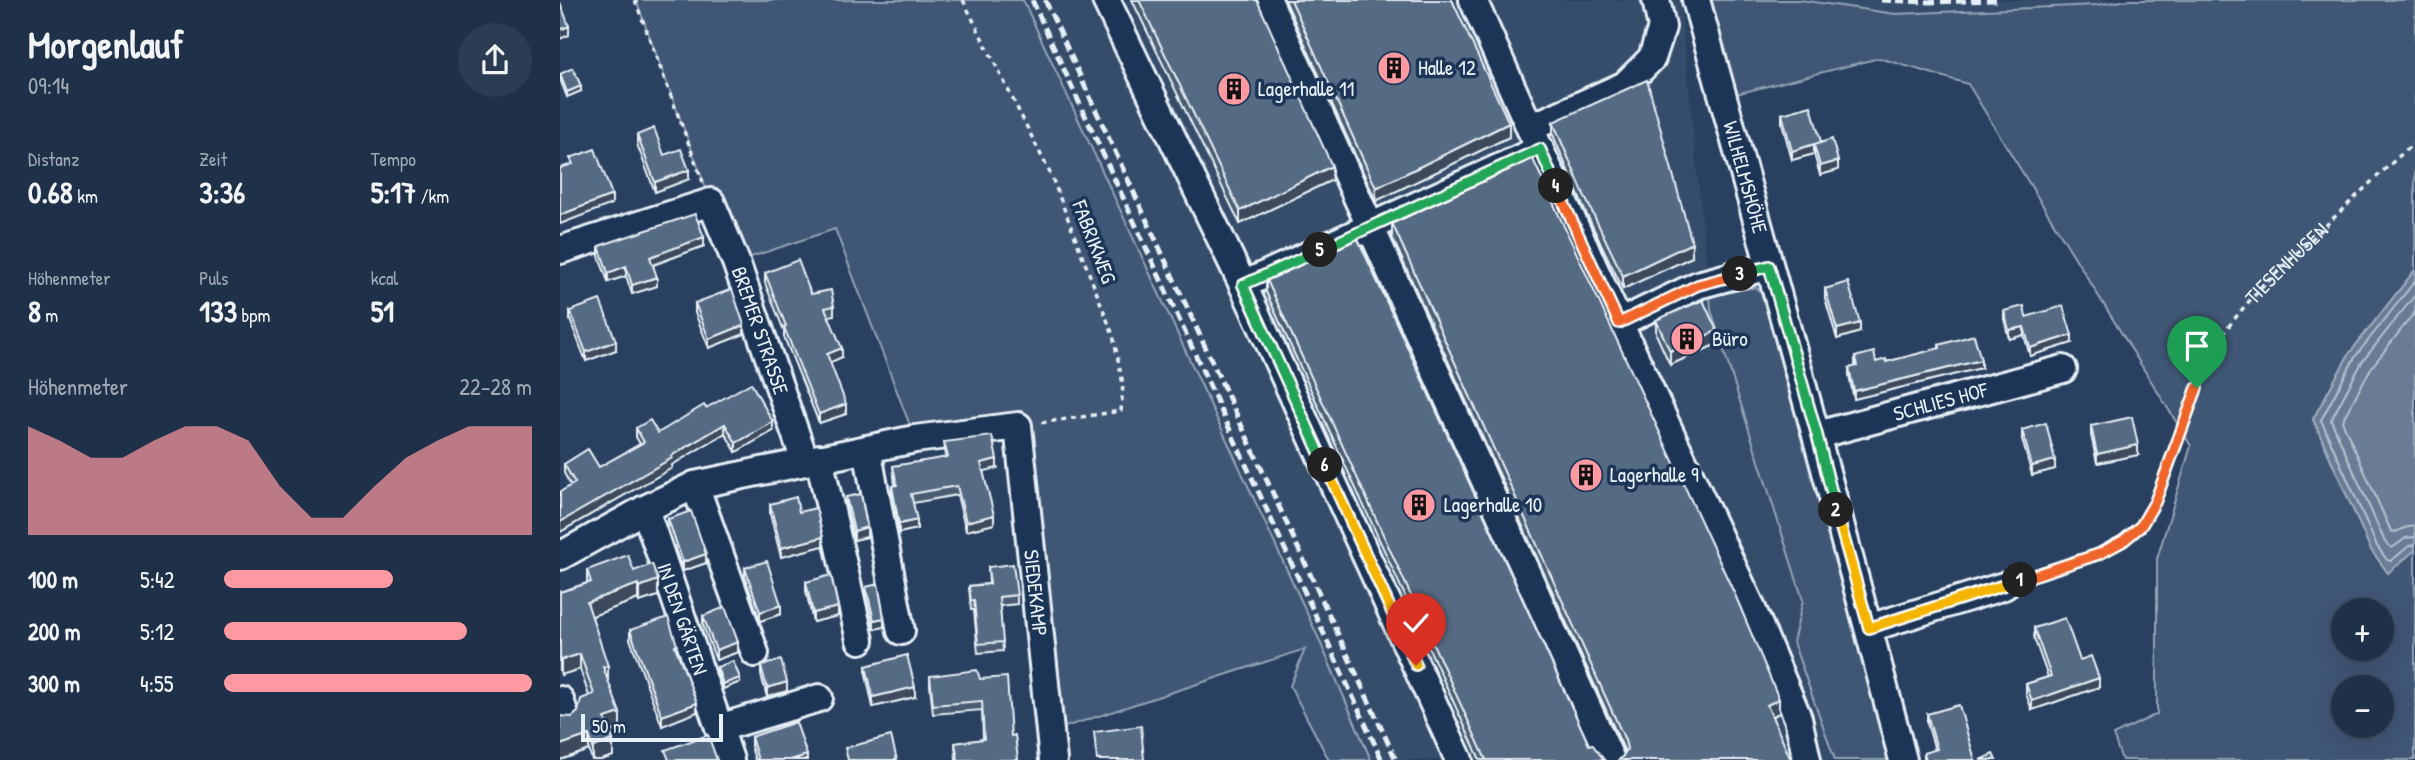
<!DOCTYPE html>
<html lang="de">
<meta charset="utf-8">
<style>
:root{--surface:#1f3049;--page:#2c3c53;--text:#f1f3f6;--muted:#a1a9b4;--line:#3c4b61;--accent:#ff9aa2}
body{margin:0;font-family:"Patrick Hand",sans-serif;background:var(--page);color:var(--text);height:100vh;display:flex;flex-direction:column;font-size:26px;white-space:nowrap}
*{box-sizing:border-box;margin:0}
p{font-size:23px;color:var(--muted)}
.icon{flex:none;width:38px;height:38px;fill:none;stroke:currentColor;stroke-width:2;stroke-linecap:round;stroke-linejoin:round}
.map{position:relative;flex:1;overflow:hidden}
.drawer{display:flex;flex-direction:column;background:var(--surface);width:560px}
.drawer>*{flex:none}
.fabs{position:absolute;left:1771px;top:598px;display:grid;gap:14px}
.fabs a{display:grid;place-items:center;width:63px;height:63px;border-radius:50%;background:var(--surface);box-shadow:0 7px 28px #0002,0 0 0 2px var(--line);font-size:35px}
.scale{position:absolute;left:21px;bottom:18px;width:142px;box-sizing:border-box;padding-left:7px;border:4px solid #e8f1f8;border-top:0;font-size:19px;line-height:24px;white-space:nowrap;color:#e8f1f8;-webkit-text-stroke:5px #1d3557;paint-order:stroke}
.pin{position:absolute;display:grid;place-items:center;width:60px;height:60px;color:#fff;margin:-72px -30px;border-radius:50% 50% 50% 0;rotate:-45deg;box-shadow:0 0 7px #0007}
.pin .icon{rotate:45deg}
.km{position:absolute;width:35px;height:35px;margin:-18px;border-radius:50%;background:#222;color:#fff;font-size:19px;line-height:35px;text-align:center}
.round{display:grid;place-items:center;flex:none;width:74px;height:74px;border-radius:37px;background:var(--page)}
.head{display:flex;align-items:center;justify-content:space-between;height:119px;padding:0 28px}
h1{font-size:38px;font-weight:700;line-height:52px}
.figures{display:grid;grid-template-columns:repeat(3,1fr);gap:10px;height:119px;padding:7px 28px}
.figures div{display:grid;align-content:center}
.figures b{font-size:30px;font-weight:700}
.figures small{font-size:19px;font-weight:400}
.figures p{font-size:19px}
.chart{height:196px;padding:14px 28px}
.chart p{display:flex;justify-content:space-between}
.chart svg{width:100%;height:126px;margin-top:7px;fill:var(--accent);opacity:.7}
ul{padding:0 28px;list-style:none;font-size:23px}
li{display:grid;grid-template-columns:112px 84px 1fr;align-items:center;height:52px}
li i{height:18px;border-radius:9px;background:var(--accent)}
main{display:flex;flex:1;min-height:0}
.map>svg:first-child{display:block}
.built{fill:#364d6b}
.green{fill:#415774;stroke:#94a4b6;stroke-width:2;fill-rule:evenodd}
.water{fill:#6b7c95;stroke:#9dabbd;stroke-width:2}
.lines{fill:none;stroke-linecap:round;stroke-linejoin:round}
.shore{stroke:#b6c2d0;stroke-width:2}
.minor-casing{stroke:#e8f1f8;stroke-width:32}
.path{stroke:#e8f1f8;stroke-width:3.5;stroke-dasharray:5 5;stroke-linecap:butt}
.minor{stroke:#1d3557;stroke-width:26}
.rail{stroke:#e8f1f8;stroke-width:5;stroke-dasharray:10 5;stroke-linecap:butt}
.wall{fill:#495b71;stroke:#e8f1f8;stroke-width:2}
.shaded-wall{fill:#3c4a5c;stroke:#e8f1f8;stroke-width:2}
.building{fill:#556a83;stroke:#e8f1f8;stroke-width:2}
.split-1-casing{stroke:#fff;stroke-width:14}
.split-2-casing{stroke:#fff;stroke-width:14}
.split-3-casing{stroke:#fff;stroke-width:14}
.split-4-casing{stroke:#fff;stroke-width:14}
.split-5-casing{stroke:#fff;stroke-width:14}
.split-6-casing{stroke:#fff;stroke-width:14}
.split-7-casing{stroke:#fff;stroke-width:14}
.split-1{stroke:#f0652b;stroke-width:9}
.split-2{stroke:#f5b400;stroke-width:9}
.split-3{stroke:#22a559;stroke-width:9}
.split-4{stroke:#f0652b;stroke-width:9}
.split-5{stroke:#22a559;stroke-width:9}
.split-6{stroke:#22a559;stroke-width:9}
.split-7{stroke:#f5b400;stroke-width:9}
.labels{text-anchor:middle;stroke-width:7;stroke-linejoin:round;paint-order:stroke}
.poi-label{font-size:21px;fill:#e8f1f8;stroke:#1d3557;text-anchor:start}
.street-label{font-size:21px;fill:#e8f1f8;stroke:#1d3557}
</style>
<main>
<section class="drawer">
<div class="head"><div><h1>Morgenlauf</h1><p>09:14</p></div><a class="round"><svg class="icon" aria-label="share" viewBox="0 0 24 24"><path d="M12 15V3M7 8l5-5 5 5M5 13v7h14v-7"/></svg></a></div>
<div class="figures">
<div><p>Distanz</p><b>0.68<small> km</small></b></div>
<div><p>Zeit</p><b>3:36</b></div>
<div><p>Tempo</p><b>5:17<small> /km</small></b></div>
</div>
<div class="figures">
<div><p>Höhenmeter</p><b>8<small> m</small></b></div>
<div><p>Puls</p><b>133<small> bpm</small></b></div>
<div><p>kcal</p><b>51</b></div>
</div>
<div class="chart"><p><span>Höhenmeter</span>22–28 m</p>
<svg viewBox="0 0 160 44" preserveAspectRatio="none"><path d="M0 44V6L10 11L20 17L30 17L40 11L50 6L60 6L70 11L80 27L90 38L100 38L110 27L120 17L130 11L140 6L150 6L160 6V44z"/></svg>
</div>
<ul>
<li><b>100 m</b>5:42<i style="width:55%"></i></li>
<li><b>200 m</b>5:12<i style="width:79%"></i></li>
<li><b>300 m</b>4:55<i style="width:100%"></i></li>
</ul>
</section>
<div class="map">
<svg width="1855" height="760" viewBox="0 0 1855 760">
<rect width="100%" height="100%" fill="#294061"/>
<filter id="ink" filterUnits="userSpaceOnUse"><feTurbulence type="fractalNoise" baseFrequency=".0143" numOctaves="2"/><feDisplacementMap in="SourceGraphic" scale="14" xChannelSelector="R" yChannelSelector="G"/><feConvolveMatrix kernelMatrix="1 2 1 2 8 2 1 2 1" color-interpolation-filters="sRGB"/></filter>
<g filter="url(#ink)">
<g class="built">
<polygon points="463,0 1120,0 1151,310 1243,600 1233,642 1275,760 811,760 758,637"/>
<polygon points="1240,0 1569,0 1536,5 1335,14"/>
</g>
<g class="green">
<polygon points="76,0 463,0 758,637 811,760 769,760 730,686 745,649 499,729 466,418 351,428 275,229 176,262 151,202"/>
<path d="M1151 0H1240L1335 14 1536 5 1569 0H1855V270L1789 354 1753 419 1811 550 1828 572 1855 549V760H1562L1553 735 1597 714V559L1631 446 1408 84 1319 58 1176 94ZM1783 611H1822V649H1783ZM1783 688H1822V726H1783Z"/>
<polygon points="1196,287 1209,302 1334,760 1275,760 1233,642 1243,600 1151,310 1150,296"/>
</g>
<polygon class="water" points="1855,270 1855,550 1828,573 1811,550 1753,419 1789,354"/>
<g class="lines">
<g class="shore">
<polyline points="1855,281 1795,357 1761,420 1817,546 1827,560 1831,561 1849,546 1855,545"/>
<polyline points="1855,295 1802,362 1771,420 1825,542 1832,548 1846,538 1855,537"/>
<polyline points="1855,312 1811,368 1782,421 1831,531 1835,532 1844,528 1855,526"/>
</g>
<defs>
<g id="minor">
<polyline points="546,0 683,285"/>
<polyline points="708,0 1051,760"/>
<polyline points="913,0 970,128"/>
<polyline points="1096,0 1102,27 1092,58 1065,85 970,128 1059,323 1138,285 1209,266"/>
<path id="s2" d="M1136 0C1206 253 1277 506 1343 760"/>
<path id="s3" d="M0 250 151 202 176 262 245 461"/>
<polyline points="1059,323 1190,604 1238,718 1247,760"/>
<path id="s4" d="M1257 435 1503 369"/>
<polyline points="307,449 341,631"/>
<polyline points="259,458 300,640"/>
<polyline points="135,485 195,653"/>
<path id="s5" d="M85 509 170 760"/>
<path id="s6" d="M0 556 85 509 135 485 355 439 458 426 493 760"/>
<polyline points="1309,628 1444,586"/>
<polyline points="0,700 6,718"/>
<polyline points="159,728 259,698"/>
<polyline points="899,760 683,285 980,149"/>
</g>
</defs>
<use href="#minor" class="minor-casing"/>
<g class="path">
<polyline points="75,0 143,182"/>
<polyline points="403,0 491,175 553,335 563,384 561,411 480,423"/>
<path id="s1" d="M1462 579C1495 569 1532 561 1562 542 1610 510 1623 403 1652 352 1677 308 1717 272 1754 237 1787 205 1820 173 1855 142"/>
</g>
<use href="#minor" class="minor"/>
<g class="rail">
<polyline points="472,0 822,760"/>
<polyline points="485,0 836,760"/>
<polyline points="1321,0 1370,2 1437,0"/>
</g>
</g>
<g class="wall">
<polygon points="572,0 697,0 772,180 680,224"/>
<polygon points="725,0 892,0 949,137 816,201"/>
<polygon points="0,74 21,91 7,97 0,79"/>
<polygon points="1222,114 1261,142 1278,170 1260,175 1254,154 1232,160 1222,123"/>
<polygon points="993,122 1132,257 1063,289 1025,211 993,135"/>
<polygon points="77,135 104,155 129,179 95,192 77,144"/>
<polygon points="832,223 1219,713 1212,717 1063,756 1065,752 832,237"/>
<polygon points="39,246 144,246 93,265 97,286 72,294 66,276 48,282 39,256"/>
<polygon points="205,273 251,294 274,306 274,315 269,316 282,357 270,362 286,414 259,423 224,337 224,331 205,283"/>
<polygon points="706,278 1029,745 1044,760 920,760 706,292"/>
<polygon points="1265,289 1300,332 1277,339 1265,298"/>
<polygon points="135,303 184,334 149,348 135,313"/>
<polygon points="10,311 56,350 26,361 10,320"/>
<polygon points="1444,311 1466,317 1512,343 1470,356 1464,335 1449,339 1444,319"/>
<polygon points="1096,320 1157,344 1110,365 1096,334"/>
<polygon points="1379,345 1421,368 1294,399 1289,376 1289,368 1295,367 1295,357 1316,362 1326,362 1379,349"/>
<polygon points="146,408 213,431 176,452 165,433 112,465 112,468 0,532 0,492 11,486 4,473 4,464 39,467 80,444 76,437 76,428 98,433"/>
<polygon points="1531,426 1578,455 1537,463 1531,435"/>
<polygon points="1462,430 1495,469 1472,475 1462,439"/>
<polygon points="384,442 437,468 423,471 434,524 406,531 397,495 353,503 357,529 339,533 332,496 332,486 335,486 333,466 386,458"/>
<polygon points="286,497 307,537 294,540 286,506"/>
<polygon points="210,504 239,512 263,546 221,557 210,514"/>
<polygon points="108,519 146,563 123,571 108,529"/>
<polygon points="428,567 457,595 457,604 440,606 443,651 418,653 414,610 411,610 409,586 429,584"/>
<polygon points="185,568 221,614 200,621 185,577"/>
<polygon points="27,570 74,571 98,596 79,602 78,599 32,616 60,728 50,732 53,756 41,760 32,760 29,750 0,760 12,717 18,712 29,696 20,669 1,675 0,671 0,592 27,583"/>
<polygon points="246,582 278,616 253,622 246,591"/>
<polygon points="306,587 324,627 314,629 306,596"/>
<polygon points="143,616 178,652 156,660 143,625"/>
<polygon points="1474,628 1520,660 1539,687 1472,710 1466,694 1466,684 1488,677 1474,638"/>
<polygon points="70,630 117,652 137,712 102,726 70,639"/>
<polygon points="201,666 227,691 207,697 201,675"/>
<polygon points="306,666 355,697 313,707 306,675"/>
<polygon points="157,667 180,682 163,689 157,672"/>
<polygon points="370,676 420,679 451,736 458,760 396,760 395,743 423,739 422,710 373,714 370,685"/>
<polygon points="1367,714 1415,760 1364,760 1364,753 1375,750 1367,723"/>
<polygon points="191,737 247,760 195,760 191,746"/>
</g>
<g class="shaded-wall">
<polygon points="9,26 9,35 0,39 0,30"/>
<polygon points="21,86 21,91 7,97 7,92"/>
<polygon points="949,123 949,137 816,201 816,188"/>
<polygon points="1261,142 1254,145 1254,154 1232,160 1232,151"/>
<polygon points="1278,161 1278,170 1260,175 1260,166"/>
<polygon points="772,166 772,180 680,224 680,211"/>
<polygon points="129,170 129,179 95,192 95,182"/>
<polygon points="52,195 52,204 0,224 0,215"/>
<polygon points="144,237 144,246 90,266 90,257"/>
<polygon points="1132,243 1132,257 1063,289 1063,276"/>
<polygon points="66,266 66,276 48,282 48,273"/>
<polygon points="97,277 97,286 72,294 72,285"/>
<polygon points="1300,323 1300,332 1277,339 1277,329"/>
<polygon points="184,325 184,334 149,348 149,339"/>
<polygon points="1464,327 1464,335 1449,339 1449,330"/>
<polygon points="1157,331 1157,344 1110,365 1110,351"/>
<polygon points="1512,335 1512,343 1470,356 1470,348"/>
<polygon points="56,341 56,350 26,361 26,352"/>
<polygon points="282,348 282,357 267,364 267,354"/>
<polygon points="1421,360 1421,368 1294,399 1294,391"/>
<polygon points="286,404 286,414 259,423 259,414"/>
<polygon points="213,422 213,431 176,452 176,443"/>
<polygon points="165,424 165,433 112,465 112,468 0,532 0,522"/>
<polygon points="1578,445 1578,455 1537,463 1537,454"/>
<polygon points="437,459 437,468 421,472 421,463"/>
<polygon points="1495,460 1495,469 1472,475 1472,466"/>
<polygon points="434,515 434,524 406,531 406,522"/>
<polygon points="357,520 357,529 339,533 339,524"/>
<polygon points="307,527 307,537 294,540 294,531"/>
<polygon points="263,537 263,546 221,557 221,548"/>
<polygon points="146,554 146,563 123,571 123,562"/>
<polygon points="98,580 98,596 79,602 79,587"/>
<polygon points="78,584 78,599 27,618 27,602"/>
<polygon points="221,605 221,614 200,621 200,612"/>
<polygon points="278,607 278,616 253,622 253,613"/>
<polygon points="324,618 324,627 314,629 314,620"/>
<polygon points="178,642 178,652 156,660 156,650"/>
<polygon points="20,654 20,669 1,675 1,660"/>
<polygon points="48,666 48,681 43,667"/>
<polygon points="180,678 180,682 163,689 163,684"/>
<polygon points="1539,678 1539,687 1472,710 1472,701"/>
<polygon points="227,682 227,691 207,697 207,688"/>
<polygon points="355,687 355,697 313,707 313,697"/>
<polygon points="1219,699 1219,713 1207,719 1207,705"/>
<polygon points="137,703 137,712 102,726 102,716"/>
<polygon points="60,713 60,728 45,734 45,718"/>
<polygon points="29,735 29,750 0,760 0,745"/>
<polygon points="53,740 53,756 41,760 33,760 33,747"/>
<polygon points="247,755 247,760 230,760"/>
</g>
<g class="building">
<polygon points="579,0 697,0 772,166 680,211"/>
<polygon points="731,0 892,0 949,123 816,188"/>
<polygon points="0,2 9,26 0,30"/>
<polygon points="13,68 21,86 7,92 0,74"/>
<polygon points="1087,80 1132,243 1063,276 1025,197 993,122"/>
<polygon points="1251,106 1261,142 1232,151 1222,114"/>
<polygon points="94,128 104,155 121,149 129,170 95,182 77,135"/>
<polygon points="1272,139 1278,161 1260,166 1254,145"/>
<polygon points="35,149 52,195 0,215 0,168 13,164 10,158"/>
<polygon points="972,157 1176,597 1219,699 1207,705 1231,760 1059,760 1063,756 1067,749 1065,740 832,223"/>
<polygon points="135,214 144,237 90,257 97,277 72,285 66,266 48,273 39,246"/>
<polygon points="797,237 1029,745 1032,744 1044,760 926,760 706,278"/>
<polygon points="238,260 251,294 271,290 274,306 265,308 282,348 267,354 286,404 259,414 224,327 226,326 205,273"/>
<polygon points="1288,282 1300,323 1277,329 1265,289"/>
<polygon points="172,289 184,325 149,339 135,303"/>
<polygon points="40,300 56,341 26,352 10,311"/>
<polygon points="1143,300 1157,331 1110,351 1096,320"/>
<polygon points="1464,306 1466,317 1503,306 1512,335 1470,348 1464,327 1449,330 1444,311"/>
<polygon points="1414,335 1421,360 1294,391 1289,368 1297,366 1295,357 1314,352 1316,362 1326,359 1326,362 1380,348 1379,345"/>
<polygon points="191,383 213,422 176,443 165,424 111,456 112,458 0,522 0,492 15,483 4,464 28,449 39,467 84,442 76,428 90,420 98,433 144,405 146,408"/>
<polygon points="1572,417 1578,445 1537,454 1531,426"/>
<polygon points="1486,423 1495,460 1472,466 1462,430"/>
<polygon points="432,436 437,459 421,463 434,515 406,522 397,486 351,494 357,520 339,524 332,486 337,485 333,466 388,457 384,442"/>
<polygon points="301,494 307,527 294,531 286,497"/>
<polygon points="236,497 239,512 256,508 263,537 221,548 210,504"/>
<polygon points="131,511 146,554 123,562 108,519"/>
<polygon points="68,555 74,571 92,564 98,580 79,587 78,584 27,602 48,666 43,667 60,713 45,718 53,740 33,747 29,735 0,745 0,716 12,717 18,712 21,699 34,694 20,654 1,660 0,656 0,592 31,582 27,570"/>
<polygon points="207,561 221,605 200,612 185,568"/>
<polygon points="453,564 457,595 439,597 443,642 418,644 414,600 411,601 409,586 430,584 428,567"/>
<polygon points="271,575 278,607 253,613 246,582"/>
<polygon points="318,584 324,618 314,620 306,587"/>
<polygon points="165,607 178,642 156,650 143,616"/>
<polygon points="108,617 117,645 115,646 137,703 102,716 70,630"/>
<polygon points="1505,618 1520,660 1531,656 1539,678 1472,701 1466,684 1491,676 1474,628"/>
<polygon points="347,655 355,687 313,697 306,666"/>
<polygon points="221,660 227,682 207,688 201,666"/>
<polygon points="173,661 180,678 163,684 157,667"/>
<polygon points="417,670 420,679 447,677 451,736 455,735 458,760 398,760 395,743 424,739 422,701 373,705 370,676"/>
<polygon points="1399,705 1415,760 1366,760 1364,753 1377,749 1367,714"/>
<polygon points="236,722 247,755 230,760 198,760 191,737"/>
<polygon points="581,726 584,760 537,760 534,732"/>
<polygon points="148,735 157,760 109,760 105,750"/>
<polygon points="331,736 337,760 288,760 285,748"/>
<polygon points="1433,754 1436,760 1420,760"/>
</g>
</g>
<g class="lines" filter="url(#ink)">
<defs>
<polyline id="split-1" points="1460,580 1539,554 1563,541 1581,526 1595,502 1637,388"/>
<polyline id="split-2" points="1276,510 1309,628 1460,580"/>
<polyline id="split-3" points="1180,274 1209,266 1257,435 1276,510"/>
<polyline id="split-4" points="996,186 1059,323 1138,285 1180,274"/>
<polyline id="split-5" points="760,250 980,149 996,186"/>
<polyline id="split-6" points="760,250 683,285 765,465"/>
<polyline id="split-7" points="765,465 856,665"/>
</defs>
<use href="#split-1" class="split-1-casing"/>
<use href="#split-2" class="split-2-casing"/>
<use href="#split-3" class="split-3-casing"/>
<use href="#split-4" class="split-4-casing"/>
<use href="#split-5" class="split-5-casing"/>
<use href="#split-6" class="split-6-casing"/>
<use href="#split-7" class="split-7-casing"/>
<use href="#split-1" class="split-1"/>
<use href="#split-2" class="split-2"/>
<use href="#split-3" class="split-3"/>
<use href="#split-4" class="split-4"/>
<use href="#split-5" class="split-5"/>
<use href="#split-6" class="split-6"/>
<use href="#split-7" class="split-7"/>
</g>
<defs>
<symbol id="building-disc" viewBox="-11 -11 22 22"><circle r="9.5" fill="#ff9aa2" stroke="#1d3557"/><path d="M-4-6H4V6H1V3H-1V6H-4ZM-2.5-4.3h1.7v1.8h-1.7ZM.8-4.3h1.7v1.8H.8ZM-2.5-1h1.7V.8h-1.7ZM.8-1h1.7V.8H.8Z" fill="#111"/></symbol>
</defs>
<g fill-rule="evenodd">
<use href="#building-disc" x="815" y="49" width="38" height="38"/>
<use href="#building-disc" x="655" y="70" width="38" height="38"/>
<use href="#building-disc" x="1108" y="320" width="38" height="38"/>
<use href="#building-disc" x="1007" y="456" width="38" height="38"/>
<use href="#building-disc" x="840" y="486" width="38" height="38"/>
</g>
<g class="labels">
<g class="poi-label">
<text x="858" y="75">Halle 12</text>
<text x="698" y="96">Lagerhalle 11</text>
<text x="1152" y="346">Büro</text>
<text x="1050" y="482">Lagerhalle 9</text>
<text x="884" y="512">Lagerhalle 10</text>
</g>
<g class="street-label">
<text dy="7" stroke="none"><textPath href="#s2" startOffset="184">WILHELMSHÖHE</textPath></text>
<text transform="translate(534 242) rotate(69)" y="7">FABRIKWEG</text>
<text dy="7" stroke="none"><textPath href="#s1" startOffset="436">TIESENHUSEN</textPath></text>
<text dy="7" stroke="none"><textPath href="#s3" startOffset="296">BREMER STRASSE</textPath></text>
<text dy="7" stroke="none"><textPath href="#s4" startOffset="128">SCHLIES HOF</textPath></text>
<text dy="7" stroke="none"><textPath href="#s6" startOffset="649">SIEDEKAMP</textPath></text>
<text dy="7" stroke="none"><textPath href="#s5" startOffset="116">IN DEN GÄRTEN</textPath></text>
</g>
</g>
</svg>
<div class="fabs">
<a>+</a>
<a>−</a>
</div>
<div class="scale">50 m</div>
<div class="pin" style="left:1637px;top:388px;background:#1e9e55"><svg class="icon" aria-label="arrive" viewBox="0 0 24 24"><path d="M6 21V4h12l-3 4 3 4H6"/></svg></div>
<div class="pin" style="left:856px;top:665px;background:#d93025"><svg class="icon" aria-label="check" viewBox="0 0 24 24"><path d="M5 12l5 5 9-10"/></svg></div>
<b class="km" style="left:1460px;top:580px">1</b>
<b class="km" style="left:1276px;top:510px">2</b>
<b class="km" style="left:1180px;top:274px">3</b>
<b class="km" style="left:996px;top:186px">4</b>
<b class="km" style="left:760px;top:250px">5</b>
<b class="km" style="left:765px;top:465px">6</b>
</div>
</main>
